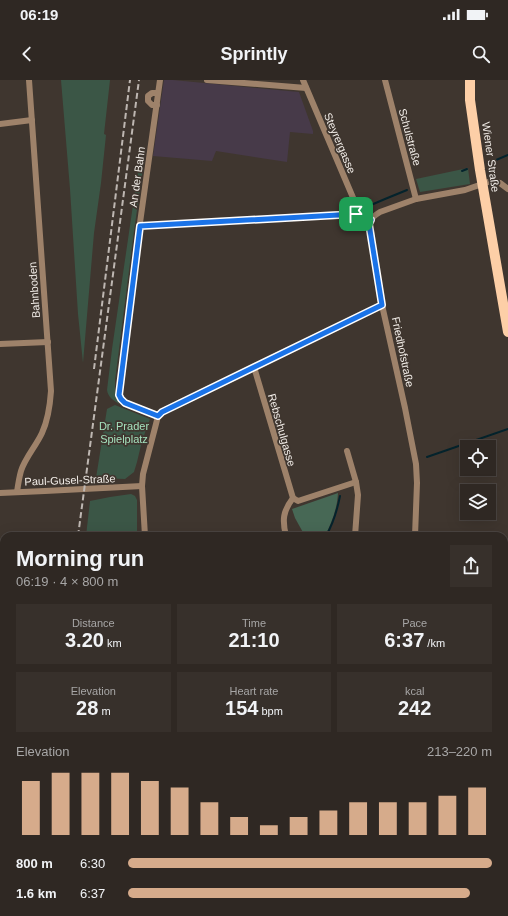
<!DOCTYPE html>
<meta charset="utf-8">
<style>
:root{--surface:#2f2823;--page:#37302b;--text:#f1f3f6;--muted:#a7a6a6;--line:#4a4441;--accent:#d6ab8b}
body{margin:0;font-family:Helvetica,sans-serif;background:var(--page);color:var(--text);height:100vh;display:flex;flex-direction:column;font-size:15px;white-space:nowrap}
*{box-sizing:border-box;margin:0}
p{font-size:13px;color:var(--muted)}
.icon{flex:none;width:22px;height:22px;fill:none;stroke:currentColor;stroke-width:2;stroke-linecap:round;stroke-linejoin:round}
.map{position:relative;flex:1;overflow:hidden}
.drawer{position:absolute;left:0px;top:452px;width:508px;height:384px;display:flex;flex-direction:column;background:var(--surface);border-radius:12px 12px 0 0;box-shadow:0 4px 16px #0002,0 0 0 1px var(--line)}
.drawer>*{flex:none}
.tools{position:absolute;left:460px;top:360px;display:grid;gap:8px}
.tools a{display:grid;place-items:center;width:36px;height:36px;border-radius:0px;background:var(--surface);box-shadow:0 4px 16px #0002,0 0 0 1px var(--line);font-size:20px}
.pin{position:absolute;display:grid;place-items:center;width:34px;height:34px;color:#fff;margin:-17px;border-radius:8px;box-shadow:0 2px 6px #0006}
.round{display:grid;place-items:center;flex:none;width:42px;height:42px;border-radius:0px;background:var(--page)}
.head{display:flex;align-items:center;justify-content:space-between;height:68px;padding:0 16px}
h1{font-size:22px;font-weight:700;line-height:30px}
.metrics{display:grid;grid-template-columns:repeat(3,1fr);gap:6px;height:68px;padding:4px 16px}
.metrics div{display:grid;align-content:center;border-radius:0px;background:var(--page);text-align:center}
.metrics b{font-size:20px;font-weight:700}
.metrics small{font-size:11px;font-weight:400}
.metrics p{font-size:11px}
.chart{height:112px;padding:8px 16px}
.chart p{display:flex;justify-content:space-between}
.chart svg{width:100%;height:72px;margin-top:4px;stroke:var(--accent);stroke-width:6}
ul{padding:0 16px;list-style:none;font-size:13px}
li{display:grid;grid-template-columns:64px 48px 1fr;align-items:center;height:30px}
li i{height:10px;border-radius:5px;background:var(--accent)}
.status{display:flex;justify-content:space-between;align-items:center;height:28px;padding:0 20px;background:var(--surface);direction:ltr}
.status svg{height:11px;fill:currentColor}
header{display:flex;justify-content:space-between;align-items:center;height:52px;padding:0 16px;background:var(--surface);font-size:18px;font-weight:700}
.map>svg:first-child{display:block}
.education{fill:#473a49}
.green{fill:#3b5646}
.forest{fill:#476855}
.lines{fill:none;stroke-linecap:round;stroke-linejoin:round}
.stream{stroke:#04232c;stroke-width:2}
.minor{stroke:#9e826a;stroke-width:6}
.primary{stroke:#fdcfa7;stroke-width:10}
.rail{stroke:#beb7b2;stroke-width:2;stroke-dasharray:6 3;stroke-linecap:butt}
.route-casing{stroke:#fff;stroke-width:8}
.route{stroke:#1a73e8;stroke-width:5}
.labels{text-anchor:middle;stroke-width:3.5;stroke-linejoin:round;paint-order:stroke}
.street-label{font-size:11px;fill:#f2ede8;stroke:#3f362f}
.park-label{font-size:11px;fill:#a4e1bd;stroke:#3f362f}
</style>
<div class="status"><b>06:19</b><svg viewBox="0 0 49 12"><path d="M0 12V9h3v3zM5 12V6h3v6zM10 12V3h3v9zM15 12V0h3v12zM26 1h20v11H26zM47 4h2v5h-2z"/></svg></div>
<header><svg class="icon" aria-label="back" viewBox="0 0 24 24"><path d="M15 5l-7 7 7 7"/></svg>Sprintly<svg class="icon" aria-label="search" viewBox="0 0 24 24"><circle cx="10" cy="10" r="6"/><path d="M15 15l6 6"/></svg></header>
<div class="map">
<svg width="508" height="836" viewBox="0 0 508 836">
<rect width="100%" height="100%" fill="#3f362f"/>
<polygon class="education" points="164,0 173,0 299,12 313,51 313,54 290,52 287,82 216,71 212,81 153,76"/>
<g class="green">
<polygon points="61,0 110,0 104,54 106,55 101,103 94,153 83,283 78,234 70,109"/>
<path d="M140 77 142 78 144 81 134 151 115 301V311L119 324C113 320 108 317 107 310L112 269Z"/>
<polygon points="468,88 470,104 420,112 416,99"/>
<polygon points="115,325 150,339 142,361 137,382 134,392 125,399 96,398 107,329"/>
<polygon points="131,414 135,416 137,420 137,456 86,456 90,421 110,417"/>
<polygon points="0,469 4,469 4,832 14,832 14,836 0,836"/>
<polygon points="347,832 413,832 412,836 358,836"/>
</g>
<g class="forest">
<path d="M338 413C337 429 332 442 325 456H305L295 438 292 429Z"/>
<polygon points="4,774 4,832 13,832 13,836 0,836 0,813"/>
<rect x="45" y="832" width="26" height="4"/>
</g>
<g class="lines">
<g class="stream">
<polyline points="489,83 508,75"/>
<polyline points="462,91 467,89"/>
<polyline points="364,128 385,119 407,110"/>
<polyline points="427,377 508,349"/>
<path d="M326 456C334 442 337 431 340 416"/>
<polyline points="60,832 61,836"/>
</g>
<g class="minor">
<polyline points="207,0 306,8"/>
<polyline points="303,0 354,120 356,134"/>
<polyline points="385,0 416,119"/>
<polyline points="157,25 152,25 148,21 148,16 152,13 158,13"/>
<polyline points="0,44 32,40"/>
<polyline points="140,146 356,134 371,139"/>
<polyline points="0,264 48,262"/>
<polyline points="254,287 293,418 298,421 301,420 356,402"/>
<polyline points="158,336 125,323 121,319 119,315 139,150 160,0"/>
<polyline points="347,371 356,402 358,415 355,456"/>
<path d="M17 412C18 405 19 398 21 391 25 378 36 366 42 353 48 340 50 326 51 311L29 0"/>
<polyline points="0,413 45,411 142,406"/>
<polyline points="145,456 142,406 143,394 156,344 158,336 162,332 382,225"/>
<path d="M286 456C282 440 283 431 293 418"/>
<path d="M415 456 417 403 416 384 405 328 382 225 369 143C371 138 375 135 380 132L416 119 465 110 491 101 500 103 508 109"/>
<polyline points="504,685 508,684"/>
<polyline points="504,795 508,802"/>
<polyline points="121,836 122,832"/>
<polyline points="421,836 423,832"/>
</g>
<polyline class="primary" points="470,0 470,20 480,90 508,252"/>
<g class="rail">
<polyline points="94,289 130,0"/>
<polyline points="78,456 139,0"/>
<polyline points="27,836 27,832"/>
</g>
</g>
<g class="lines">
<defs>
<polygon id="route" points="356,134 371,140 369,144 382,225 162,332 158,336 125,323 121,319 119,315 140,146"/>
</defs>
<use href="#route" class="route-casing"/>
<use href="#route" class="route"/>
</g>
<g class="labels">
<g class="street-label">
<text transform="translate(410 57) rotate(75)" y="4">Schulstraße</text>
<text transform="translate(340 63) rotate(67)" y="4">Steyrergasse</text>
<text transform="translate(491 77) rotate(82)" y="4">Wiener Straße</text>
<text transform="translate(137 97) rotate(-82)" y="4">An der Bahn</text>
<text transform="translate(34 210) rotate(-94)" y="4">Bahnboden</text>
<text transform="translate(403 272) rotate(78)" y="4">Friedhofstraße</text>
<text transform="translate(282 350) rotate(74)" y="4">Rebschulgasse</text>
<text transform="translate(70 400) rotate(-2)" y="4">Paul-Gusel-Straße</text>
</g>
<g class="park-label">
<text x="124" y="350">Dr. Prader<tspan x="124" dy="13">Spielplatz</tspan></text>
</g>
</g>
</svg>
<div class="tools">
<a><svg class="icon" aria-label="locate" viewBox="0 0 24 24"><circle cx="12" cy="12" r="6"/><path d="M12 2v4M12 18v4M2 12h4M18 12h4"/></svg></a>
<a><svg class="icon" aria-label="layers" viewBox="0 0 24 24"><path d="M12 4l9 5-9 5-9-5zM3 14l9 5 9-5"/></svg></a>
</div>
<div class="pin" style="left:356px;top:134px;background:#1e9e55"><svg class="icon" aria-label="arrive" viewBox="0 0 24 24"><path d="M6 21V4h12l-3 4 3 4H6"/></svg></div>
<section class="drawer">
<div class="head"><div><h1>Morning run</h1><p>06:19 · 4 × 800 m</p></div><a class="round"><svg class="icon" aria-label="share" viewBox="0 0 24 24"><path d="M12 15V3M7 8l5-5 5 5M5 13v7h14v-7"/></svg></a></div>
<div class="metrics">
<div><p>Distance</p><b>3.20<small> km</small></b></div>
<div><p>Time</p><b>21:10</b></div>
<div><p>Pace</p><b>6:37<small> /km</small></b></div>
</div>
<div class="metrics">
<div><p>Elevation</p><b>28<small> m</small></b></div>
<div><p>Heart rate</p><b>154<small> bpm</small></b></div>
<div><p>kcal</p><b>242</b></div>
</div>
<div class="chart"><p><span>Elevation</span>213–220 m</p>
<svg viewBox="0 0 160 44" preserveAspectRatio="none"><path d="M5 44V11M15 44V6M25 44V6M35 44V6M45 44V11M55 44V15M65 44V24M75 44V33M85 44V38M95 44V33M105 44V29M115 44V24M125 44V24M135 44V24M145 44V20M155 44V15"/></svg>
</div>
<ul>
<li><b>800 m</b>6:30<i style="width:100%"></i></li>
<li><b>1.6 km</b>6:37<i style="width:94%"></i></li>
</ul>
</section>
</div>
